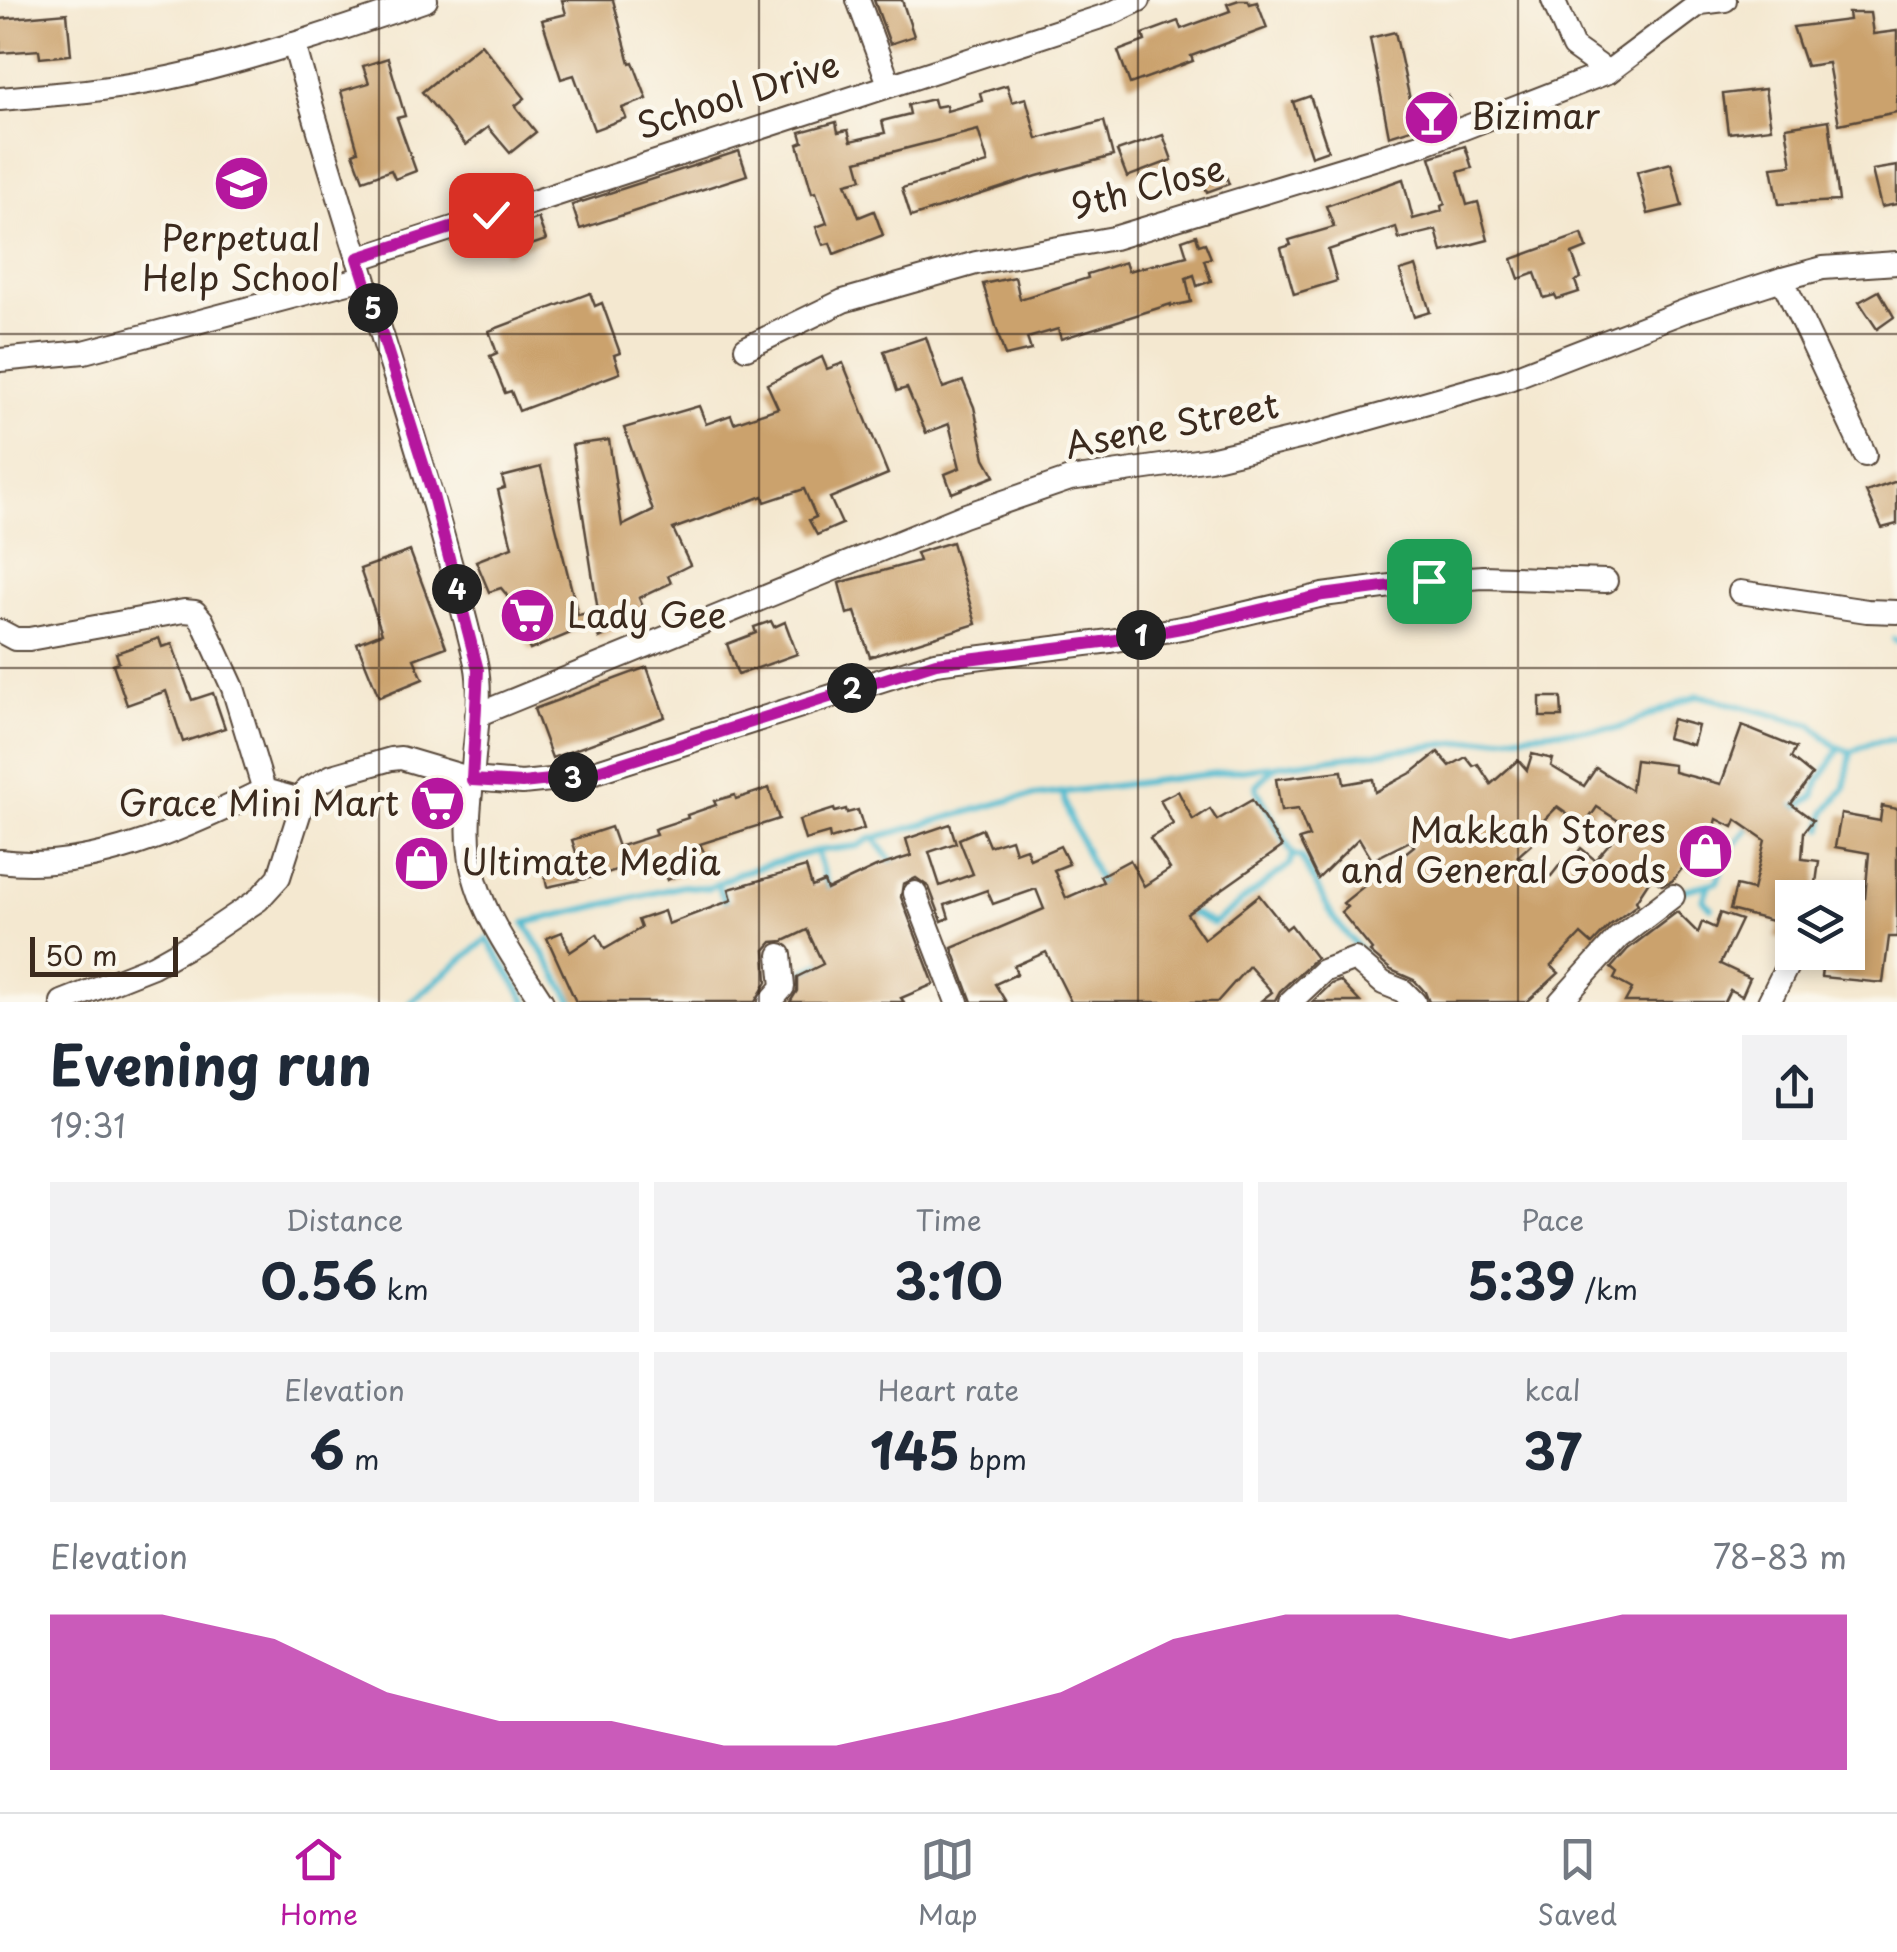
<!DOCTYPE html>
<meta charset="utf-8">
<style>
:root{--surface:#fff;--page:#f2f2f3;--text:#1f2937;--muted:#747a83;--line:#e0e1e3;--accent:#b5179e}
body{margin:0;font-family:"Playpen Sans",sans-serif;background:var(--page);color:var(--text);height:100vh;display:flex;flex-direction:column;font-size:38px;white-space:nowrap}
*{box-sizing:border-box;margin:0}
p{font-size:32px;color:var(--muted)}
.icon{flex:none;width:55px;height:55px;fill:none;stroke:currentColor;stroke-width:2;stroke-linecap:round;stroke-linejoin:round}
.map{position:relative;height:1002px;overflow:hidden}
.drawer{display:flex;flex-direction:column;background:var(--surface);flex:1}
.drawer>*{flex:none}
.buttons{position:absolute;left:1775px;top:880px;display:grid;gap:20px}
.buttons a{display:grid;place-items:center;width:90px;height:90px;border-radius:0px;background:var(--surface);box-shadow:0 5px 15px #0003;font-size:50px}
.scale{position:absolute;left:30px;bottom:25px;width:148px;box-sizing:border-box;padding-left:10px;border:5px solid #3b2a1e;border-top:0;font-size:28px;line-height:35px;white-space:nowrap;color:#3b2a1e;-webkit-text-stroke:8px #fbf7ec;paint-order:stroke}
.pin{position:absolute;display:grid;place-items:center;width:85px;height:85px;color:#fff;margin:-42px;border-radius:20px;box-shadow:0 5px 15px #0006}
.km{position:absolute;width:50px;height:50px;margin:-25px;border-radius:50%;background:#222;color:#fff;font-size:28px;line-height:50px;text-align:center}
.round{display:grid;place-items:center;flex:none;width:105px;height:105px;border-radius:0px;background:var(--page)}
.overview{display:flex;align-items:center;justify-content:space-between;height:170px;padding:0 50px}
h1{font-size:55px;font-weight:700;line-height:75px}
.metrics{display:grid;grid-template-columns:repeat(3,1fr);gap:15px;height:170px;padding:10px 50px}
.metrics div{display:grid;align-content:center;border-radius:0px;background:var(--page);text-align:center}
.metrics b{font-size:50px;font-weight:700}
.metrics small{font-size:28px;font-weight:400}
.metrics p{font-size:28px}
.chart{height:280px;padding:20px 50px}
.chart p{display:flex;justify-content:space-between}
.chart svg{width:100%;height:180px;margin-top:10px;fill:var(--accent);opacity:.7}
.tab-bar{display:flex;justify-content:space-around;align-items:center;height:140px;border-top:2px solid var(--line);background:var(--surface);font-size:28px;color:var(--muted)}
.tab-bar a{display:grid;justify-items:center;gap:5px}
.tab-bar .current{color:var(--accent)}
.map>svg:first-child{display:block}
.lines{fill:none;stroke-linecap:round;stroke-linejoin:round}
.stream{stroke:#53bcd0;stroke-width:6}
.building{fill:#cba26d;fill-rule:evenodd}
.minor-casing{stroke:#574639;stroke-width:26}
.minor{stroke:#fff;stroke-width:22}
.route-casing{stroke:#fff;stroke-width:20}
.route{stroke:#b5179e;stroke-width:12}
.grid{fill:none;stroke:#3b2a1e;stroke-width:2.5;stroke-opacity:0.55}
.labels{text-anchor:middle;stroke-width:9;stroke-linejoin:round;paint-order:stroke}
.street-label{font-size:35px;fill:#3b2a1e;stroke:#fbf7ec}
.poi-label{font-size:35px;fill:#3b2a1e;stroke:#fbf7ec;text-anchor:start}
</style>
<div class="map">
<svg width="1897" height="1002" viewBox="0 0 1897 1002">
<rect width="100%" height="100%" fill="#fbf7ec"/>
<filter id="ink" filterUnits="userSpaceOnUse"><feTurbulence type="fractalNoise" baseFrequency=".01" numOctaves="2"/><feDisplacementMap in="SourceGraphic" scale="20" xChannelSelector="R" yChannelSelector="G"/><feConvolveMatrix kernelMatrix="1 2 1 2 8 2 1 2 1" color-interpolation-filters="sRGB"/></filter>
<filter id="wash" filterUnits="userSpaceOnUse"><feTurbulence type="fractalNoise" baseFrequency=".0048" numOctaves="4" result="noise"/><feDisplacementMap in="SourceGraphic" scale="40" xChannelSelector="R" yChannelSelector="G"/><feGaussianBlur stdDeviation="2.25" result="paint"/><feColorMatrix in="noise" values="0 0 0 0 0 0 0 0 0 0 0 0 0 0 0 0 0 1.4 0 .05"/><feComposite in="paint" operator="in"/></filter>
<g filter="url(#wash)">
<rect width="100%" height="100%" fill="#f4e8d0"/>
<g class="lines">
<g class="stream">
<polyline points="1897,641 1894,639 1897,641"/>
<polyline points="1063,793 1067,810 1102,888"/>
<polyline points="1788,806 1798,807 1814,796 1818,783 1840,748"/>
<polyline points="1823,829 1825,812 1845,788 1851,752"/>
<polyline points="874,838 897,868"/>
<polyline points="816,851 830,894"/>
<polyline points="1293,855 1301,857 1334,919 1365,956"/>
<polyline points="717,884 729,910"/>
<polyline points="1708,887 1703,900 1711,908"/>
<polyline points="1678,895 1685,890 1717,882 1729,852 1752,823"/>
<polyline points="1184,918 1193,913 1213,924 1289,865 1293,855 1257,790 1256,785 1276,766"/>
<polyline points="787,981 829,959"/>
<polyline points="411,1002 487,939 527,1002"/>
<polyline points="573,1002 525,923 683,886 709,888 739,873 816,851 858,846 870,839 1018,798 1550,731 1617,729 1698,695 1812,725 1835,746 1851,752 1873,742 1897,739"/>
</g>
</g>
<g id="blocks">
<g class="building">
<polygon points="562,0 613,0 630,63 633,62 647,99 622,108 626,118 594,130 574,75 561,79 542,20 566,14"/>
<polygon points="874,0 902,0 914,36 890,44"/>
<polygon points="1239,0 1248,0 1250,4 1257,2 1267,28 1191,56 1193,61 1130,84 1118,51 1145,41 1143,34 1178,21 1181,29 1230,11 1227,4"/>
<polygon points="67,13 71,55 40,58 39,50 0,53 0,19"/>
<polygon points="1848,13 1870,13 1873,34 1897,31 1897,112 1839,124 1828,63 1806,66 1793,27 1849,20"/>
<polygon points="1395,32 1411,104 1416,109 1448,96 1456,115 1389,136 1370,38"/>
<polygon points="481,44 525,98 515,106 536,132 510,153 488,127 466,145 422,92"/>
<polygon points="388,58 405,116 397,118 416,171 395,179 391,170 363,180 353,153 358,151 341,91 369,83 363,66"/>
<polygon points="1007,85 1012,102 1026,98 1037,139 1104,121 1113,156 1037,176 911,217 902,188 988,163 978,130 857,161 862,179 846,183 859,217 874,211 883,235 834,254 830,243 823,245 816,227 827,223 816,192 812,193 798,144 803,142 800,132 836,122 838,132 848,130 851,141 885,133 882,121 910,114 908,105 933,99 935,107 946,105 947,111 982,101 980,93"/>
<polygon points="1765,89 1771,128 1728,133 1723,94"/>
<polygon points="1310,96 1328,150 1311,156 1293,102"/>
<polygon points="1829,120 1839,201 1779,204 1772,167 1792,165 1786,127"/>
<polygon points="1163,135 1172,160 1127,177 1117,151"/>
<polygon points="1465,146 1472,168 1458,172 1467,205 1478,202 1488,240 1442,252 1436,230 1399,239 1396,227 1328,250 1337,281 1294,294 1281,248 1291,245 1289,240 1334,227 1326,206 1403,179 1413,219 1442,211 1441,206 1445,204 1430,157"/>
<polygon points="739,151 747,175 580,229 572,205"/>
<polygon points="1671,163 1682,206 1648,214 1637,172"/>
<polygon points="1897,166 1897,204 1881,207 1872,170"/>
<polygon points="1223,168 1229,184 1207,192 1201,175"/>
<polygon points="538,218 546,240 505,254 497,232"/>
<polygon points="1582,234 1587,248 1572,254 1581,278 1575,281 1579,292 1557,299 1555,295 1544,298 1535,273 1519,279 1512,259"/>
<polygon points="1196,235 1199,245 1205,243 1211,258 1204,260 1211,281 1197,286 1194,275 1186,278 1191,302 1171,306 1171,304 1061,339 1058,329 1027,338 1031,350 1005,356 983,284 1015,277 1020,299 1088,278 1087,274 1125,262 1128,271 1187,256 1182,240"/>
<polygon points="1416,266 1430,312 1414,317 1400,271"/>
<polygon points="1879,291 1894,317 1877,329 1859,302"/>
<polygon points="590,293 595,306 602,303 620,353 614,355 620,373 519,411 511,391 505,393 490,356 497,353 489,331"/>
<polygon points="926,337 943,388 963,381 974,407 985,458 995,476 952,493 945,474 960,468 949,424 926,433 907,388 897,391 884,351"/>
<polygon points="822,357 827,369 843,363 888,474 830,498 842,524 817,535 809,520 816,517 804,489 765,502 763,496 673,529 690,565 668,576 671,583 639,598 647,616 599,638 592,624 530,650 506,594 501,588 489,592 476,561 512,547 498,490 505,488 502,477 541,467 578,615 598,611 572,445 609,440 622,526 653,511 624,428 699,406 706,424 731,415 734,423 778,408 767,384"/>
<polygon points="1897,481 1897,524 1882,528 1866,492"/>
<polygon points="952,542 976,624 870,657 855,612 847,614 839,583 919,561 916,553"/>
<polygon points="410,551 446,647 414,659 423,679 379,697 357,643 382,633 360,569"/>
<polygon points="771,621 774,627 785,622 797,654 738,675 727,644 756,633 754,627"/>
<polygon points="159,638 162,647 172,644 192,700 213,693 225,728 183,742 166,691 127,705 113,664 119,662 116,653"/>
<polygon points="647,667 665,717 552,758 534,709"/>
<polygon points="1540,697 1561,697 1562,717 1540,717"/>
<polygon points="1672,719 1698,726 1693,745 1667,738"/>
<path d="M1742 726 1796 748 1791 758 1812 775 1791 804 1813 820 1804 832 1802 859 1819 861 1814 898H1792V939L1786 941 1774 936 1780 923 1730 910 1736 886 1753 890 1765 840 1736 820 1733 827 1717 819 1707 853 1690 870 1685 865 1672 881 1662 885 1651 878 1636 901 1638 904 1609 926 1592 944 1581 934 1551 966 1559 973 1527 1002H1429L1425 992 1414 980 1391 970 1370 952 1372 950 1341 912 1347 907 1343 903 1414 846 1410 841 1372 860 1359 838 1318 879 1299 840 1309 837 1298 809 1281 811 1276 779 1342 771 1344 784 1373 779 1375 792 1413 772 1438 752 1450 766 1466 757 1473 766 1478 764 1491 784 1518 760 1527 770 1532 754 1553 759 1551 766 1584 786 1596 768 1631 790 1635 760 1674 765V772L1721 784ZM1557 807 1584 826 1597 807 1625 825 1595 860 1581 848 1567 866 1562 862 1551 876 1518 856 1534 842 1528 836Z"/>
<polygon points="769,788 779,819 700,844 709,862 667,880 657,857 594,877 547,887 542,862 577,855 572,840 611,827 618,847 656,835 654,829 688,818 687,815 716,805 714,801 735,795 736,799"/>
<polygon points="1178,791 1193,820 1210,809 1217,820 1252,800 1282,847 1187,914 1204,939 1259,895 1286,929 1291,925 1316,958 1280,991 1275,1000 1262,1000 1272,992 1249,966 1217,1002 1071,1002 1046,952 1014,966 1017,974 995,984 1006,1002 972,1002 952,948 1044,909 1036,889 993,904 987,890 945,905 949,918 942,921 929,887 916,878 903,884 901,897 934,984 901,998 904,1002 790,1002 797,991 797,977 823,964 807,930 784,941 772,942 765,950 767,982 755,1002 576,1002 547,938 562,932 570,952 597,934 605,949 641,928 638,920 664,911 668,924 732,900 729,889 806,867 812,887 824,882 827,890 876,867 911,856 906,839 950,824 956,843 929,852 940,886 973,874 959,839 982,829 989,846 1011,839 1015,852 1026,848 1030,859 1060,846 1069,864 1054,870 1066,898 1103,882 1100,876 1130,860 1144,886 1170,869 1150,838 1173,824 1160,800"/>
<polygon points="1882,806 1897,809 1897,937 1889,937 1883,983 1821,977 1824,952 1848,952 1848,897 1865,898 1869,853 1835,847 1841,814 1880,821"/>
<polygon points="834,809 835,812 846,809 847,813 858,810 864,829 830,839 829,833 805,840 799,820"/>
<polygon points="1677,912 1698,933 1702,922 1715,928 1720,913 1741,920 1720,964 1750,978 1742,996 1730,990 1724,1002 1625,1002 1632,989 1614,979 1617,973 1611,968 1628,949"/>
<polygon points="1340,981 1360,1002 1312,1002 1331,984"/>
</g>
</g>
</g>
<g filter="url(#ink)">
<use href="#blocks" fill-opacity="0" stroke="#574639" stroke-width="2.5"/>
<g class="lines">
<defs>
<g id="minor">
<polyline points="858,0 889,84"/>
<polyline points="1553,0 1573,47 1608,72"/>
<path d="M294 44C351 252 426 454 476 663 483 696 475 736 473 769 471 797 466 826 470 853 475 906 514 958 542 1002"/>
<path d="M0 99C63 94 129 88 191 73 271 53 348 27 426 0"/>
<polyline points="358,259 1110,14 1139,0"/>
<polyline points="1782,279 1865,455"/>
<polyline points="746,348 843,301 976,263 1114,238 1423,144 1608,72 1700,3 1725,0"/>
<polyline points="0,360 84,352 363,278"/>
<polyline points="1740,592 1867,611 1897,612"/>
<polyline points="0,631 15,639 29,639 184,611 195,612 202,620 233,688 264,790 301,800"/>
<polyline points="477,715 963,516 1070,479 1210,459 1307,436 1509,379 1690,309 1782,279 1823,268 1897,263"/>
<path d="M0 861C89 873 186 828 264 790"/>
<polyline points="915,893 957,1002"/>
<polyline points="62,1002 153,966 194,943 258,900 279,877 307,789 332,776 391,759 401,758 472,779 522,783 579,777 935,663 1110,641 1192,626 1323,595 1429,581 1483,577 1606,581"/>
<polyline points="770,1002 783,987 780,955"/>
<polyline points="1290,1002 1323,971 1355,959 1383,983 1403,991 1414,1002"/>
<polyline points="1560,1002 1618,938 1673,896"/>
<polyline points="1769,1002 1793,954"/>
</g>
</defs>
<use href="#minor" class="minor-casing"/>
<use href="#minor" class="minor"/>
</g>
</g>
<g class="lines" filter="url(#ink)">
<defs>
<polyline id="route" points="491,215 358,258 432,492 478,670 472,780 522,783 579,777 936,663 1110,641 1192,626 1323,595 1429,581"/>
</defs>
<use href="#route" class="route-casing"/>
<use href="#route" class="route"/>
</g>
<path class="grid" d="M379 0V1002M759 0V1002M1138 0V1002M1518 0V1002M0 334H1897M0 668H1897"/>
<defs>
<symbol id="bar-disc" viewBox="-11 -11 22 22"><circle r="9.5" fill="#b5179e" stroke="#fbf7ec"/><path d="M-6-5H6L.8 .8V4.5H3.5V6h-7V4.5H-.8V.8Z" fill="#fff"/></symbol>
<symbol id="school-disc" viewBox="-11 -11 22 22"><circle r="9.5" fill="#b5179e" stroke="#fbf7ec"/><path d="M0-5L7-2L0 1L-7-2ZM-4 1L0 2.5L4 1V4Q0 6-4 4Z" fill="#fff"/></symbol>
<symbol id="supermarket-disc" viewBox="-11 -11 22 22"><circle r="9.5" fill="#b5179e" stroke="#fbf7ec"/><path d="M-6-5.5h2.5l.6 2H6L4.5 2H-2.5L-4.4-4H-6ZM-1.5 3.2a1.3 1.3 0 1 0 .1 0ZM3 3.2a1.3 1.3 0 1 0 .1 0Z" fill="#fff"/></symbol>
<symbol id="shop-disc" viewBox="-11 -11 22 22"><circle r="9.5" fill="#b5179e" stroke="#fbf7ec"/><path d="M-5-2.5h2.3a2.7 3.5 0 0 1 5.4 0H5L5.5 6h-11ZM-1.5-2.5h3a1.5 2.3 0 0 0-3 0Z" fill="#fff"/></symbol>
</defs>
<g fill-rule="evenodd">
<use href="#bar-disc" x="1400" y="86" width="63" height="63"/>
<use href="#school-disc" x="210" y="152" width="63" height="63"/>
<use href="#supermarket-disc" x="496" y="584" width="63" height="63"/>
<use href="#supermarket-disc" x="406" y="772" width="63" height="63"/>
<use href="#shop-disc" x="1674" y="820" width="63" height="63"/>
<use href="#shop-disc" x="390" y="832" width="63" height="63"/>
</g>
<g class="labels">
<g class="street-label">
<text transform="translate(738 96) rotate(-18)" y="12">School Drive</text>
<text transform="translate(1148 188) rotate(-15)" y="12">9th Close</text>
<text transform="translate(1172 426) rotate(-11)" y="12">Asene Street</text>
</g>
<g class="poi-label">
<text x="1471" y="129">Bizimar</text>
<text x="241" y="251" text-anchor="middle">Perpetual<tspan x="241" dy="40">Help School</tspan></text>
<text x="567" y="628">Lady Gee</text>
<text x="399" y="816" text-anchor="end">Grace Mini Mart</text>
<text x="1666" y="843" text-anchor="end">Makkah Stores<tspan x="1666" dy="40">and General Goods</tspan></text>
<text x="461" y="875">Ultimate Media</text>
</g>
</g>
</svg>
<div class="buttons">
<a><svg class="icon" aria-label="layers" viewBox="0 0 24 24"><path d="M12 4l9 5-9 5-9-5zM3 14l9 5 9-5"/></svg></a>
</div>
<div class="scale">50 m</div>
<div class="pin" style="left:1429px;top:581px;background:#1e9e55"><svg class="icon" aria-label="arrive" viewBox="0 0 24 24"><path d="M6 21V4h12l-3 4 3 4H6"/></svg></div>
<div class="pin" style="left:491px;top:215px;background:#d93025"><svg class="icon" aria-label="check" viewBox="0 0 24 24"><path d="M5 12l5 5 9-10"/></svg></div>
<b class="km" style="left:1141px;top:635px">1</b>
<b class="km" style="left:852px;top:688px">2</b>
<b class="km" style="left:573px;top:777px">3</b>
<b class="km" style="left:457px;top:589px">4</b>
<b class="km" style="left:373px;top:308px">5</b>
</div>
<section class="drawer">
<div class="overview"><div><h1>Evening run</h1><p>19:31</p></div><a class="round"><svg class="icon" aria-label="share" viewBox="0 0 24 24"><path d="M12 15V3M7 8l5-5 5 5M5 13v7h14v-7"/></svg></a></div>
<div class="metrics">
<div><p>Distance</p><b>0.56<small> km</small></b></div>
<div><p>Time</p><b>3:10</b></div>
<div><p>Pace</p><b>5:39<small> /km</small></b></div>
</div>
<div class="metrics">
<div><p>Elevation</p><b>6<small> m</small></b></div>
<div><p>Heart rate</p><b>145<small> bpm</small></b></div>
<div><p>kcal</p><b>37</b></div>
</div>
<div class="chart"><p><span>Elevation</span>78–83 m</p>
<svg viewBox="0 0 160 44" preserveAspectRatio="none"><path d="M0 44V6L10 6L20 12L30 25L40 32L50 32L60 38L70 38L80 32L90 25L100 12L110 6L120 6L130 12L140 6L150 6L160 6V44z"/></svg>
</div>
</section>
<nav class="tab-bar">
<a class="current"><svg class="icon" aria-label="home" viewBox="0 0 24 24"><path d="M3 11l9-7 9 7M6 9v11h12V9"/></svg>Home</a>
<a><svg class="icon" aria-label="map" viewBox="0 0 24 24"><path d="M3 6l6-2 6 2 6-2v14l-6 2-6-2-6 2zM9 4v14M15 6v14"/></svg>Map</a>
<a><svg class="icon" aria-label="saved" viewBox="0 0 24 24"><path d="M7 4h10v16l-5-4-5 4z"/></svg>Saved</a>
</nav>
